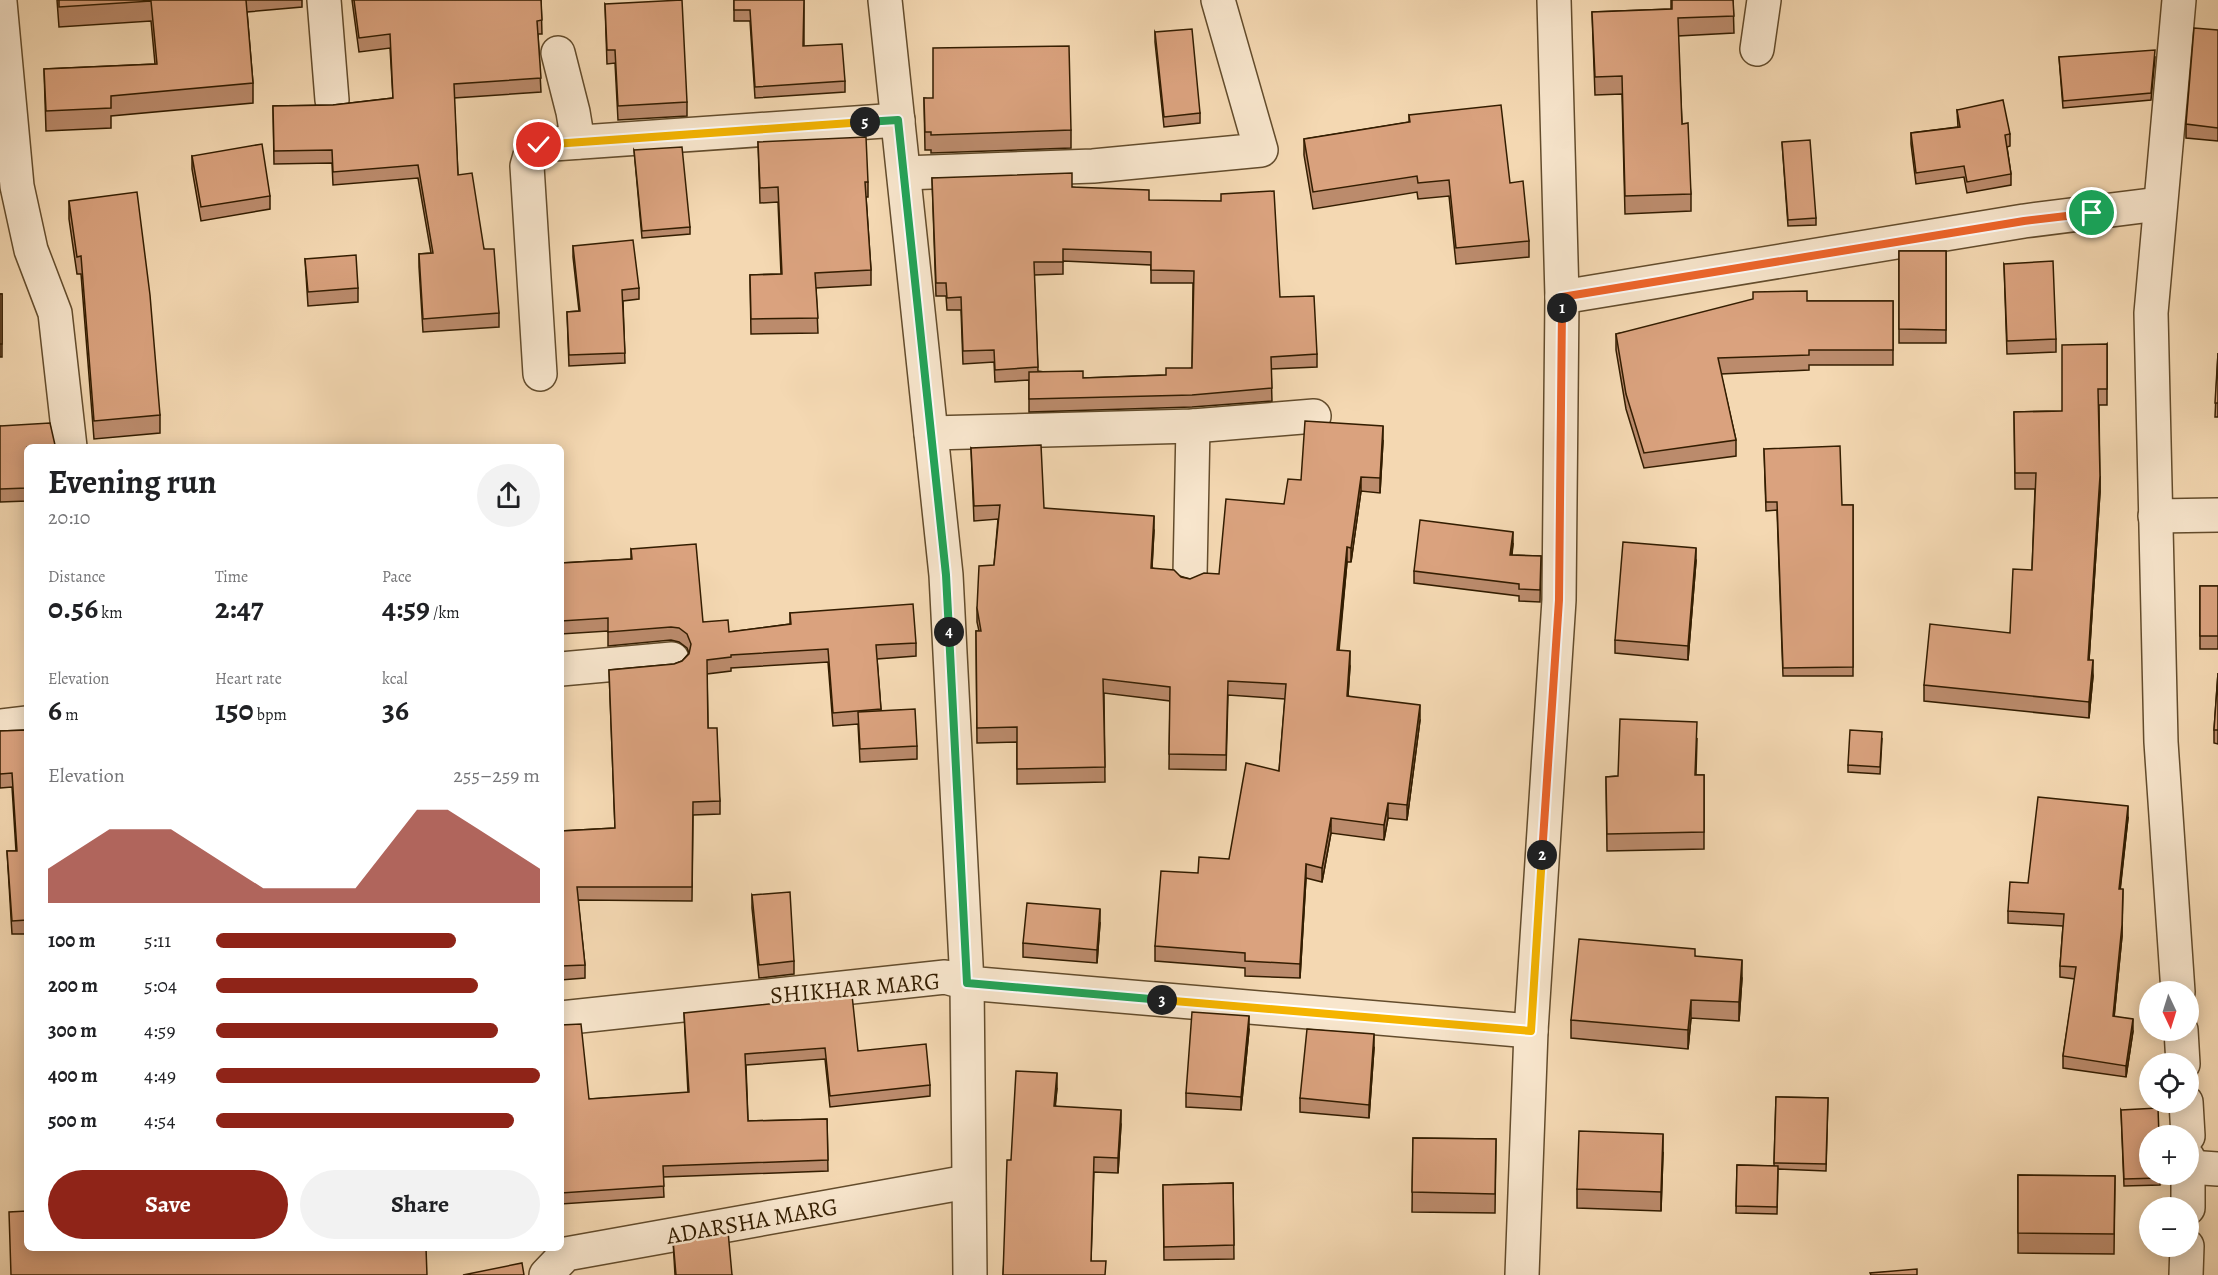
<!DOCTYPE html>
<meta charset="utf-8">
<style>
:root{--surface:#fff;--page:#f2f2f2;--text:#202124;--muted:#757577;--accent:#8f2418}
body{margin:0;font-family:Alegreya,serif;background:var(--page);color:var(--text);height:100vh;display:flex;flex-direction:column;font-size:22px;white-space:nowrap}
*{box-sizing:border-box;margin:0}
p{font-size:20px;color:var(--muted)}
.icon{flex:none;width:33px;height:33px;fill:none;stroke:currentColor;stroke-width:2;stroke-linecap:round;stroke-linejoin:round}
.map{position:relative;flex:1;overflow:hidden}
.side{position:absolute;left:24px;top:444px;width:540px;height:807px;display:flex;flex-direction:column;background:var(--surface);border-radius:9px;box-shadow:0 3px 15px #0003}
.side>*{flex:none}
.needle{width:39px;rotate:176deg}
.fabs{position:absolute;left:2139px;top:981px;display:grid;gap:12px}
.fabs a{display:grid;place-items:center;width:60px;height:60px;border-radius:50%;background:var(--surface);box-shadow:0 3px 15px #0003;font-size:30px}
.pin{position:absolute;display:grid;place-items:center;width:51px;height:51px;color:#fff;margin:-26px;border:3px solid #fff;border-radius:50%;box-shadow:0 2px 6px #0007}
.km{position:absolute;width:30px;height:30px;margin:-15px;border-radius:50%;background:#222;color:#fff;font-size:16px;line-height:30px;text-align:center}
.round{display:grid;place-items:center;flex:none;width:63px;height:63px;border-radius:32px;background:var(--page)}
.head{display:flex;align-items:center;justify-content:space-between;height:102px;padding:0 24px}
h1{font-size:33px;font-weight:700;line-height:45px}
.figures{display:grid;grid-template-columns:repeat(3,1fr);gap:9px;height:102px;padding:6px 24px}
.figures div{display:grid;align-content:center}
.figures b{font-size:30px;font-weight:700}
.figures small{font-size:16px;font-weight:400}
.figures p{font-size:16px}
.chart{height:168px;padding:12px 24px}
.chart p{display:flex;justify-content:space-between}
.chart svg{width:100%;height:108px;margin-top:6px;fill:var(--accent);opacity:.7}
.action{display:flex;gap:12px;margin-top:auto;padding:12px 24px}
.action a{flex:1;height:69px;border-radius:36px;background:var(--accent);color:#fff;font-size:24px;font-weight:700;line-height:69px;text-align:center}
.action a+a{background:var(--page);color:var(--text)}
ul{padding:0 24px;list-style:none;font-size:20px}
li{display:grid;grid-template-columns:96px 72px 1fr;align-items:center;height:45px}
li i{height:15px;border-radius:8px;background:var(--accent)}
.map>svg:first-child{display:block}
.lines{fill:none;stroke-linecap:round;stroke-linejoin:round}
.minor-casing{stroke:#634c2c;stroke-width:36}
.minor{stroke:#f8e6cd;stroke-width:33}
.wall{fill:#bb8b6c;stroke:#331d00;stroke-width:1.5;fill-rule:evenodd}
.shaded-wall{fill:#997158;stroke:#331d00;stroke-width:1.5}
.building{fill:#daa27e;stroke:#331d00;stroke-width:1.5}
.split-1-casing{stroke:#fff;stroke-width:12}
.split-2-casing{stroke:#fff;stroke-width:12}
.split-3-casing{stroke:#fff;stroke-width:12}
.split-4-casing{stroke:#fff;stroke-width:12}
.split-5-casing{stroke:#fff;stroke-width:12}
.split-6-casing{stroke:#fff;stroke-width:12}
.split-1{stroke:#f0652b;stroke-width:8}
.split-2{stroke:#f0652b;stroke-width:8}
.split-3{stroke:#f5b400;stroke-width:8}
.split-4{stroke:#22a559;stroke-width:8}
.split-5{stroke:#22a559;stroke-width:8}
.split-6{stroke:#f5b400;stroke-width:8}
.labels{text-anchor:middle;stroke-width:5;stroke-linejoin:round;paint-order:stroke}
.street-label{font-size:24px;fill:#331d00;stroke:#f8e6cd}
</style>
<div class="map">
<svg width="2218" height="1275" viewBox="0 0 2218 1275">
<rect width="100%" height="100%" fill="#f4d8b2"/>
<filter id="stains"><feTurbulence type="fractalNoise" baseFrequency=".00333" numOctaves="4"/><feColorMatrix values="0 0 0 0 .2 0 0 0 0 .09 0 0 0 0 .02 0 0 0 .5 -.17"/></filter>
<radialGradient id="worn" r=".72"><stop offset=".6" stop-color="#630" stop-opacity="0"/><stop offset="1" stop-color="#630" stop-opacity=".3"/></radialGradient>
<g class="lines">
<defs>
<g id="minor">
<polyline points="324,0 332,100"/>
<polyline points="885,0 946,575 967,983 1531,1031"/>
<polyline points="0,2 17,186 31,250 55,313 70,447"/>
<polyline points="1757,49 1764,0"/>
<polyline points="558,53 573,112 578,142"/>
<polyline points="904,173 1093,166 1261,150 1218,0"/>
<polyline points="1562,297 2024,221 2159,204"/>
<polyline points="540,374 527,166 531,152 539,145 898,120"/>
<polyline points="931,433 1193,426 1314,416"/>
<polyline points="2155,516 2218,515"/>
<polyline points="1190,575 1193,426"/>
<polyline points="561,669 672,659"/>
<polyline points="0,726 27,723"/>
<polyline points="2178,992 2161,742 2151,313 2179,0"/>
<polyline points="561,1018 945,977 967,983 970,1275"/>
<polyline points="2181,1030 2183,1064"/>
<polyline points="2186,1102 2188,1136"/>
<polyline points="2189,1167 2218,1169"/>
<polyline points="2188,1208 2188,1158"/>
<polyline points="546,1275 566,1254 967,1182"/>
<polyline points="1522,1275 1531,1031 1559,600 1562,297 1554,0"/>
<polyline points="2186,1275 2187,1246"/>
</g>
</defs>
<use href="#minor" class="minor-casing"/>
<use href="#minor" class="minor"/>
</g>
<g class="wall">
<polygon points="57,0 302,0 302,7 247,12 253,83 253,103 111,116 111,128 46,131 44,69 155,64 151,21 59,27"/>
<polygon points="352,0 541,0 542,34 538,34 541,92 454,98 458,175 484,249 499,313 499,327 423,332 419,267 419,254 431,253 418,178 333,185 332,163 274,164 273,106 333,105 393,98 390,48 359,52"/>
<polygon points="734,0 804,0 804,46 845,81 845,92 755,98 750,21 734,21"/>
<polygon points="1671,0 1733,0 1734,33 1678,36 1682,124 1691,194 1691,211 1625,214 1622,94 1595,95 1592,12 1671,9"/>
<polygon points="605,4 687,102 687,116 618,120 615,63 607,64"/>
<polygon points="2218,30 2218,141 2186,138 2186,124"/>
<polygon points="1155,32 1200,113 1200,123 1164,127 1155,42"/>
<polygon points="2059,57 2155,57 2151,100 2063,108"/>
<polygon points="924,98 1071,130 1071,148 931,153 931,150 925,150"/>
<polygon points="1957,110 2010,134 2010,146 2007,147 2011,174 2011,185 1967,193 1964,177 1916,184 1911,144 1911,133 1958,127"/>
<polygon points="1409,115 1510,183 1529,241 1529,257 1456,264 1449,196 1418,199 1417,192 1313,209 1304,155 1304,139 1409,122"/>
<polygon points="758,142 868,182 868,197 866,197 871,270 871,285 816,288 818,333 751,334 750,275 781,274 778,202 760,203"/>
<polygon points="1782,142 1816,218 1816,225 1788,226"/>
<polygon points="634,150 690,227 690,234 642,238"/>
<polygon points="192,156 270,196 270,209 201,221 192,169"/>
<path d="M932 178 1072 187 1149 200 1280 297 1317 354V367L1271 369 1272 401 1192 407 1029 412V380L995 382 994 362 963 364 961 310H947L946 296H936ZM1063 261 1151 265V283H1193L1192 368 1166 375 1083 378 1038 371 1034 275 1063 274Z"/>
<polygon points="69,201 160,415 160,433 94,439 81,274 77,274 69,219"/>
<polygon points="573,246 639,288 639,299 623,301 625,363 569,366 567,312 579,311 573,257"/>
<rect x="1899" y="251" width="47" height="92"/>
<polygon points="305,259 358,288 358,302 308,306"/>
<polygon points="2004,264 2056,339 2056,352 2007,354"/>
<rect x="0" y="294" width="2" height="63"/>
<polygon points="1807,301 1893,301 1893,365 1809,365 1809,370 1721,374 1736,440 1736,456 1644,468 1626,409 1616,350 1616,334"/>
<polygon points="2107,344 2107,405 2099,405 2100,492 2089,660 2093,676 2089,718 1924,701 1924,685 2010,633 2032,570 2035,489 2015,489 2014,412 2062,411"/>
<polygon points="2218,353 2218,417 2215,417"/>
<polygon points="0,426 55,445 27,447 27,501 0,502"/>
<polygon points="1383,441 1380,493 1361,491 1351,562 1347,562 1339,651 1350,666 1348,696 1420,720 1407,820 1388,818 1384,840 1331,833 1322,882 1306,878 1300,978 1245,976 1245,968 1155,961 1155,946 1198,873 1229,859 1279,771 1285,699 1228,695 1226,770 1169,769 1170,701 1104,693 1105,782 1017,784 1017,742 977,743 976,631 979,631 977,622 977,608 994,565 998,519 974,521 971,448 1044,508 1154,530 1152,568 1190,579 1219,574 1284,504 1301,480"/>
<polygon points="1764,449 1842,505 1853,505 1853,676 1783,676 1777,510 1766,511"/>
<polygon points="1513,544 1512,555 1541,556 1540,602 1519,601 1519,596 1414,583 1414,571"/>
<polygon points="631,549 703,622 729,632 790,624 790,613 916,643 916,656 877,659 881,710 917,746 917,759 860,762 858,724 833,726 828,662 731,668 731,671 707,674 708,728 720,801 720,814 693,815 692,901 578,900 585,965 585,978 561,980 561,831 615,828 609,670 674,664 682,661 689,653 687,648 679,642 671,640 608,646 608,631 561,634 561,563 631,559"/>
<polygon points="1696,561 1688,660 1615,653 1615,640"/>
<rect x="2200" y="586" width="18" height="63"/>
<polygon points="2218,673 2218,744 2214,743 2214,730"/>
<polygon points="27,730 27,934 12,934 7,851 16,851 12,787 0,788 0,731"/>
<polygon points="1697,739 1696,775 1704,775 1704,849 1607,851 1606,777 1618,776"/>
<polygon points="1882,739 1880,774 1848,772 1848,765"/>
<polygon points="2128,818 2120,889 2122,936 2114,1017 2133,1031 2126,1077 2063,1068 2063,1056 2075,979 2060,977 2060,966 2063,926 2008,923 2008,911 2028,883"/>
<polygon points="752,895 794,961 794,974 759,978 752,908"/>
<polygon points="1100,923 1097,963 1023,957 1023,943"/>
<polygon points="1695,956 1742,978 1739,1021 1691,1018 1688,1049 1571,1038 1571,1020"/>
<polygon points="684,1013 858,1051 930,1085 930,1096 830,1107 825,1059 746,1065 748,1121 827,1119 828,1171 663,1177 664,1197 561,1204 561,1025 589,1099 688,1093"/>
<polygon points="1249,1030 1241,1110 1186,1107 1186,1093"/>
<polygon points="1374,1048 1369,1118 1300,1112 1300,1098"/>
<polygon points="1057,1088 1055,1106 1121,1124 1118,1173 1094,1172 1091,1261 1003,1275 1011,1160"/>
<polygon points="1776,1097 1828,1098 1826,1171 1778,1169 1777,1214 1736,1213 1737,1165 1774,1166"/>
<polygon points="2121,1110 2160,1174 2160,1185 2124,1186"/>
<polygon points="1413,1138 1496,1139 1495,1213 1412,1212"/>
<polygon points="1663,1153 1661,1211 1577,1208 1577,1189"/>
<polygon points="2018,1175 2115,1176 2114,1254 2018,1253"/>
<polygon points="1233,1183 1234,1259 1164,1260 1163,1185"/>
<polygon points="673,1240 732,1275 675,1275"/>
</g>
<g class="shaded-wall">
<polygon points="1383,426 1383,441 1380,493 1380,478"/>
<polygon points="2100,476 2100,492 2088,676 2088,660"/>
<polygon points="1361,477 1361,491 1351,562 1351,548"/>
<polygon points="1154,516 1154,530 1151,583 1151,568"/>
<polygon points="1513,532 1513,544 1510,567 1510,555"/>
<polygon points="1347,547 1347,562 1337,665 1337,650"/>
<polygon points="1696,548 1696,561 1688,660 1688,646"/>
<polygon points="1350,651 1350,666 1347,710 1347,696"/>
<polygon points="2093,660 2093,676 2089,718 2089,702"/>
<polygon points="1420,705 1420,720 1407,820 1407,805"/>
<polygon points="1388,803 1388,818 1384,840 1384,825"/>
<polygon points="2128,806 2128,818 2119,901 2119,889"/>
<polygon points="1331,818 1331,833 1322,882 1322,868"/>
<polygon points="1306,864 1306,878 1300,978 1300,964"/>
<polygon points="2123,889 2122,936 2113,1028 2113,1016"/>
<polygon points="1100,909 1100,923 1097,963 1097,950"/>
<polygon points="1742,960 1742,978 1739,1021 1739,1002"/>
<polygon points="1691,1000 1691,1018 1688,1049 1688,1030"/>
<polygon points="1249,1016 1249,1030 1241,1110 1241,1097"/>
<polygon points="2133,1019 2133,1031 2126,1077 2126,1066"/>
<polygon points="1374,1034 1374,1048 1369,1118 1369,1105"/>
<polygon points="1057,1073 1057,1088 1054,1121 1054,1106"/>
<polygon points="1121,1110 1121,1124 1118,1173 1118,1158"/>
<polygon points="1663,1134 1663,1153 1661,1211 1661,1192"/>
</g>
<g class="building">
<polygon points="59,0 246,0 253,83 111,96 111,108 46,111 44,69 157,64 151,1 59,7"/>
<polygon points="354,0 541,0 542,20 537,21 541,78 454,84 458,175 472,173 484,249 494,249 499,313 423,319 419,254 433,253 418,165 333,172 332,150 274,151 273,106 333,105 393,98 390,34 359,38"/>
<polygon points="682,0 687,102 618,106 615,50 607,50 605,4"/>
<polygon points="734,0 804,0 803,46 842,44 845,81 755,87 750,10 734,10"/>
<polygon points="1672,0 1733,0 1734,16 1678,18 1682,124 1688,123 1691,194 1625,196 1622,76 1595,77 1592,12 1672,9"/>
<polygon points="2194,28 2218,30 2218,128 2186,124"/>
<polygon points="1192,29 1200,113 1164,117 1155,32"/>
<polygon points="1069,46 1071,130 931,135 931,132 925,132 924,98 933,98 933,48"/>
<polygon points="2155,50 2151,93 2063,101 2059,57"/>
<polygon points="2003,100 2010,134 2005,135 2011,174 1967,182 1964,166 1916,173 1911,133 1960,127 1957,110"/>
<polygon points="1501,105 1510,183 1523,181 1529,241 1456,248 1449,180 1418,183 1417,176 1313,192 1304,139 1410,122 1409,115"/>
<polygon points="866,137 868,182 865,182 871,270 815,273 818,318 751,319 750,275 782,274 778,187 760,188 758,142"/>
<polygon points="1810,140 1816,218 1788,220 1782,142"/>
<polygon points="262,144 270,196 201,207 192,156"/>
<polygon points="682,147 690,227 642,231 634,150"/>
<polygon points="1072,173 1072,187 1149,190 1149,200 1221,201 1221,194 1274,191 1280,297 1314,296 1317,354 1271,357 1272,388 1192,395 1029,399 1029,372 1083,371 1083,378 1166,375 1166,368 1192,368 1194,271 1151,270 1151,252 1063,249 1063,262 1034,262 1038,367 995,370 994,350 963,351 961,297 947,298 946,283 936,283 932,178"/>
<polygon points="137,192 150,295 160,415 94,421 81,256 77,257 69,201"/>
<polygon points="633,240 639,288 622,290 625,353 569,355 567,312 580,311 573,246"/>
<polygon points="1899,251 1946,251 1946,330 1899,329"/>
<polygon points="356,255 358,288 308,292 305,259"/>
<polygon points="2053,261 2056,339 2007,341 2004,264"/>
<polygon points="1807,291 1807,301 1893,301 1893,350 1809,350 1809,355 1718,358 1736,440 1644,453 1626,394 1616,334 1753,299 1753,292"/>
<rect x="0" y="294" width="2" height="50"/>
<polygon points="2107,344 2107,389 2098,389 2100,476 2088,660 2093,660 2089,702 1924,685 1930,624 2010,633 2013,569 2032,570 2036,473 2015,473 2014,412 2062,411 2062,345"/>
<polygon points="2218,353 2218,403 2215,403"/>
<polygon points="1305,421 1383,426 1380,478 1361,477 1351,548 1347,547 1337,650 1350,651 1347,696 1420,705 1407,805 1388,803 1384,825 1331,818 1322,868 1306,864 1300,964 1245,961 1245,953 1155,946 1161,871 1198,873 1199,857 1229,859 1246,763 1279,771 1286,684 1228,681 1226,755 1169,754 1170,687 1103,679 1105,767 1017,769 1017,727 977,728 976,631 981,631 977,608 979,566 994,565 1000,505 974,506 971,448 1041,445 1044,508 1154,516 1151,568 1174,570 1181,577 1190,579 1204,573 1219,574 1226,499 1284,504 1288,479 1301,480"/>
<polygon points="50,423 55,445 57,447 27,447 27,488 0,489 0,426"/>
<polygon points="1840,446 1842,505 1853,505 1853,667 1783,668 1777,502 1766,502 1764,449"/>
<polygon points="1420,520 1513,532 1510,555 1541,556 1540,590 1519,589 1519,584 1414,571"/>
<polygon points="1623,542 1696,548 1688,646 1615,640"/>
<polygon points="696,544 703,622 728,620 729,632 791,624 790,613 913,604 916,643 876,645 881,709 833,713 828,649 731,655 731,657 707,660 708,728 717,728 720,801 693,802 692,887 577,887 585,965 561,966 561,831 615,828 609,670 674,664 682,661 689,654 691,644 687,634 679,628 671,627 608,632 608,618 561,621 561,563 632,559 631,549"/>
<rect x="2200" y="586" width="18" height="50"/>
<polygon points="2218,673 2218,730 2214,730"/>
<polygon points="915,709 917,746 860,749 858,712"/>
<polygon points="1620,719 1697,722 1695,775 1704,775 1704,832 1607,834 1606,777 1618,776"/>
<polygon points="27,730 27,920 12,921 7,851 17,851 12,773 0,774 0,731"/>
<polygon points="1850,730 1882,732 1880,767 1848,765"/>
<polygon points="2038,797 2128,806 2119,889 2123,889 2122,925 2113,1016 2133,1019 2126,1066 2063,1056 2076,967 2060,966 2064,914 2008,911 2010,882 2028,883"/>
<polygon points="790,892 794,961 759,965 752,895"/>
<polygon points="1027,903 1100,909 1097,950 1023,943"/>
<polygon points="1579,939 1695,949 1695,956 1742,960 1739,1002 1691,1000 1688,1030 1571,1020"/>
<polygon points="852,995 858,1051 926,1044 930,1085 830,1096 825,1048 745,1054 748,1121 827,1119 828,1160 663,1166 664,1186 561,1193 561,1025 581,1024 589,1099 689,1092 684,1013"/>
<polygon points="1192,1012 1249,1016 1241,1097 1186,1093"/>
<polygon points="1307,1029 1374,1034 1369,1105 1300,1098"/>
<polygon points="1016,1071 1057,1073 1054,1106 1121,1110 1118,1158 1094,1157 1091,1261 1106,1261 1105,1275 1003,1275 1007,1160 1011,1160"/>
<polygon points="1776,1097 1828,1098 1826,1164 1774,1163"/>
<polygon points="2158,1108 2159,1136 2150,1136 2150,1174 2160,1174 2160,1178 2124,1179 2121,1110"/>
<polygon points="1579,1131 1663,1134 1661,1192 1577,1189"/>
<polygon points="1413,1138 1496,1139 1495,1194 1412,1192"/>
<polygon points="1737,1165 1778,1166 1777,1207 1736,1206"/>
<polygon points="2018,1175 2115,1176 2114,1234 2018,1233"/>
<polygon points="1233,1183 1234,1245 1164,1247 1163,1185"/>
<polygon points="27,1211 27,1248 426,1248 427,1275 11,1275 9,1212"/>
<polygon points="728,1231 732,1275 676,1275 673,1240"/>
<polygon points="522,1263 524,1275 463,1275"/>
<polygon points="1917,1269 1917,1275 1871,1275 1870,1273"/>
</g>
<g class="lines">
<defs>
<polyline id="split-1" points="1562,308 1562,297 2024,221 2092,213"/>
<polyline id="split-2" points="1542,855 1559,600 1562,308"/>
<polyline id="split-3" points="1162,1000 1531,1031 1542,855"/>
<polyline id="split-4" points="949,632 967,983 1162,1000"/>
<polyline id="split-5" points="865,122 898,120 946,575 949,632"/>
<polyline id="split-6" points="539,145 865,122"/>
</defs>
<use href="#split-1" class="split-1-casing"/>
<use href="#split-2" class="split-2-casing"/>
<use href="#split-3" class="split-3-casing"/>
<use href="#split-4" class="split-4-casing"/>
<use href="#split-5" class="split-5-casing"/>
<use href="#split-6" class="split-6-casing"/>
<use href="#split-1" class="split-1"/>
<use href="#split-2" class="split-2"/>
<use href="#split-3" class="split-3"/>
<use href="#split-4" class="split-4"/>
<use href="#split-5" class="split-5"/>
<use href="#split-6" class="split-6"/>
</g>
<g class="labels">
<g class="street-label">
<text transform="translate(855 988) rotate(-5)" y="8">SHIKHAR MARG</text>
<text transform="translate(752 1221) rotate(-10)" y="8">ADARSHA MARG</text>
</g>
</g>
<rect width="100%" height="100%" filter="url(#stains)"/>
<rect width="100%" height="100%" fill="url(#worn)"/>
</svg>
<div class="fabs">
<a><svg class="needle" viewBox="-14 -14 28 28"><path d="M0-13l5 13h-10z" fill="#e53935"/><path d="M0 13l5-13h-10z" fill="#757577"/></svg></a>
<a><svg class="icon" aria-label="locate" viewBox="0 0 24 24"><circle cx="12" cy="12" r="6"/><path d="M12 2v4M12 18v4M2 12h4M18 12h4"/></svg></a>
<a>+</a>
<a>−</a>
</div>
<div class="pin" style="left:2092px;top:213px;background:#1e9e55"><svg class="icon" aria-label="arrive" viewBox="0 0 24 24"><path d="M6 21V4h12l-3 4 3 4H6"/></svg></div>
<div class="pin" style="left:539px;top:145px;background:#d93025"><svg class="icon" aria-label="check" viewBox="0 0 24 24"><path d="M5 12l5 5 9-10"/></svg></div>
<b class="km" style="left:1562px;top:308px">1</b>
<b class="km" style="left:1542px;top:855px">2</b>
<b class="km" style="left:1162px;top:1000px">3</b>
<b class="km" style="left:949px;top:632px">4</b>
<b class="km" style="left:865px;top:122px">5</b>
<section class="side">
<div class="head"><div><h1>Evening run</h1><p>20:10</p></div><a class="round"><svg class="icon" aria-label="share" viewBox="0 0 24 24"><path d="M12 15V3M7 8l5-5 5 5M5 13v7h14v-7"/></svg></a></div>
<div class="figures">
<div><p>Distance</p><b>0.56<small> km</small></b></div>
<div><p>Time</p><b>2:47</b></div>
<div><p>Pace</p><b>4:59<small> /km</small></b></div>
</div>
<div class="figures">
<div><p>Elevation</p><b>6<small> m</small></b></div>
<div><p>Heart rate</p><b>150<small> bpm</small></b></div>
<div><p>kcal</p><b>36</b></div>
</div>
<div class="chart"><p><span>Elevation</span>255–259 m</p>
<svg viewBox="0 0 160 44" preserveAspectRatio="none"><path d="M0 44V30L10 22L20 14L30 14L40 14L50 22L60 30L70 38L80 38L90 38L100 38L110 22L120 6L130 6L140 14L150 22L160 30V44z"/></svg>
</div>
<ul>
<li><b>100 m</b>5:11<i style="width:74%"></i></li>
<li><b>200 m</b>5:04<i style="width:81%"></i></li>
<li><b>300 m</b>4:59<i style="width:87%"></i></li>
<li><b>400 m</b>4:49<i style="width:100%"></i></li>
<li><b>500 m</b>4:54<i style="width:92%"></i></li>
</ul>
<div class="action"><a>Save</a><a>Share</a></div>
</section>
</div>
